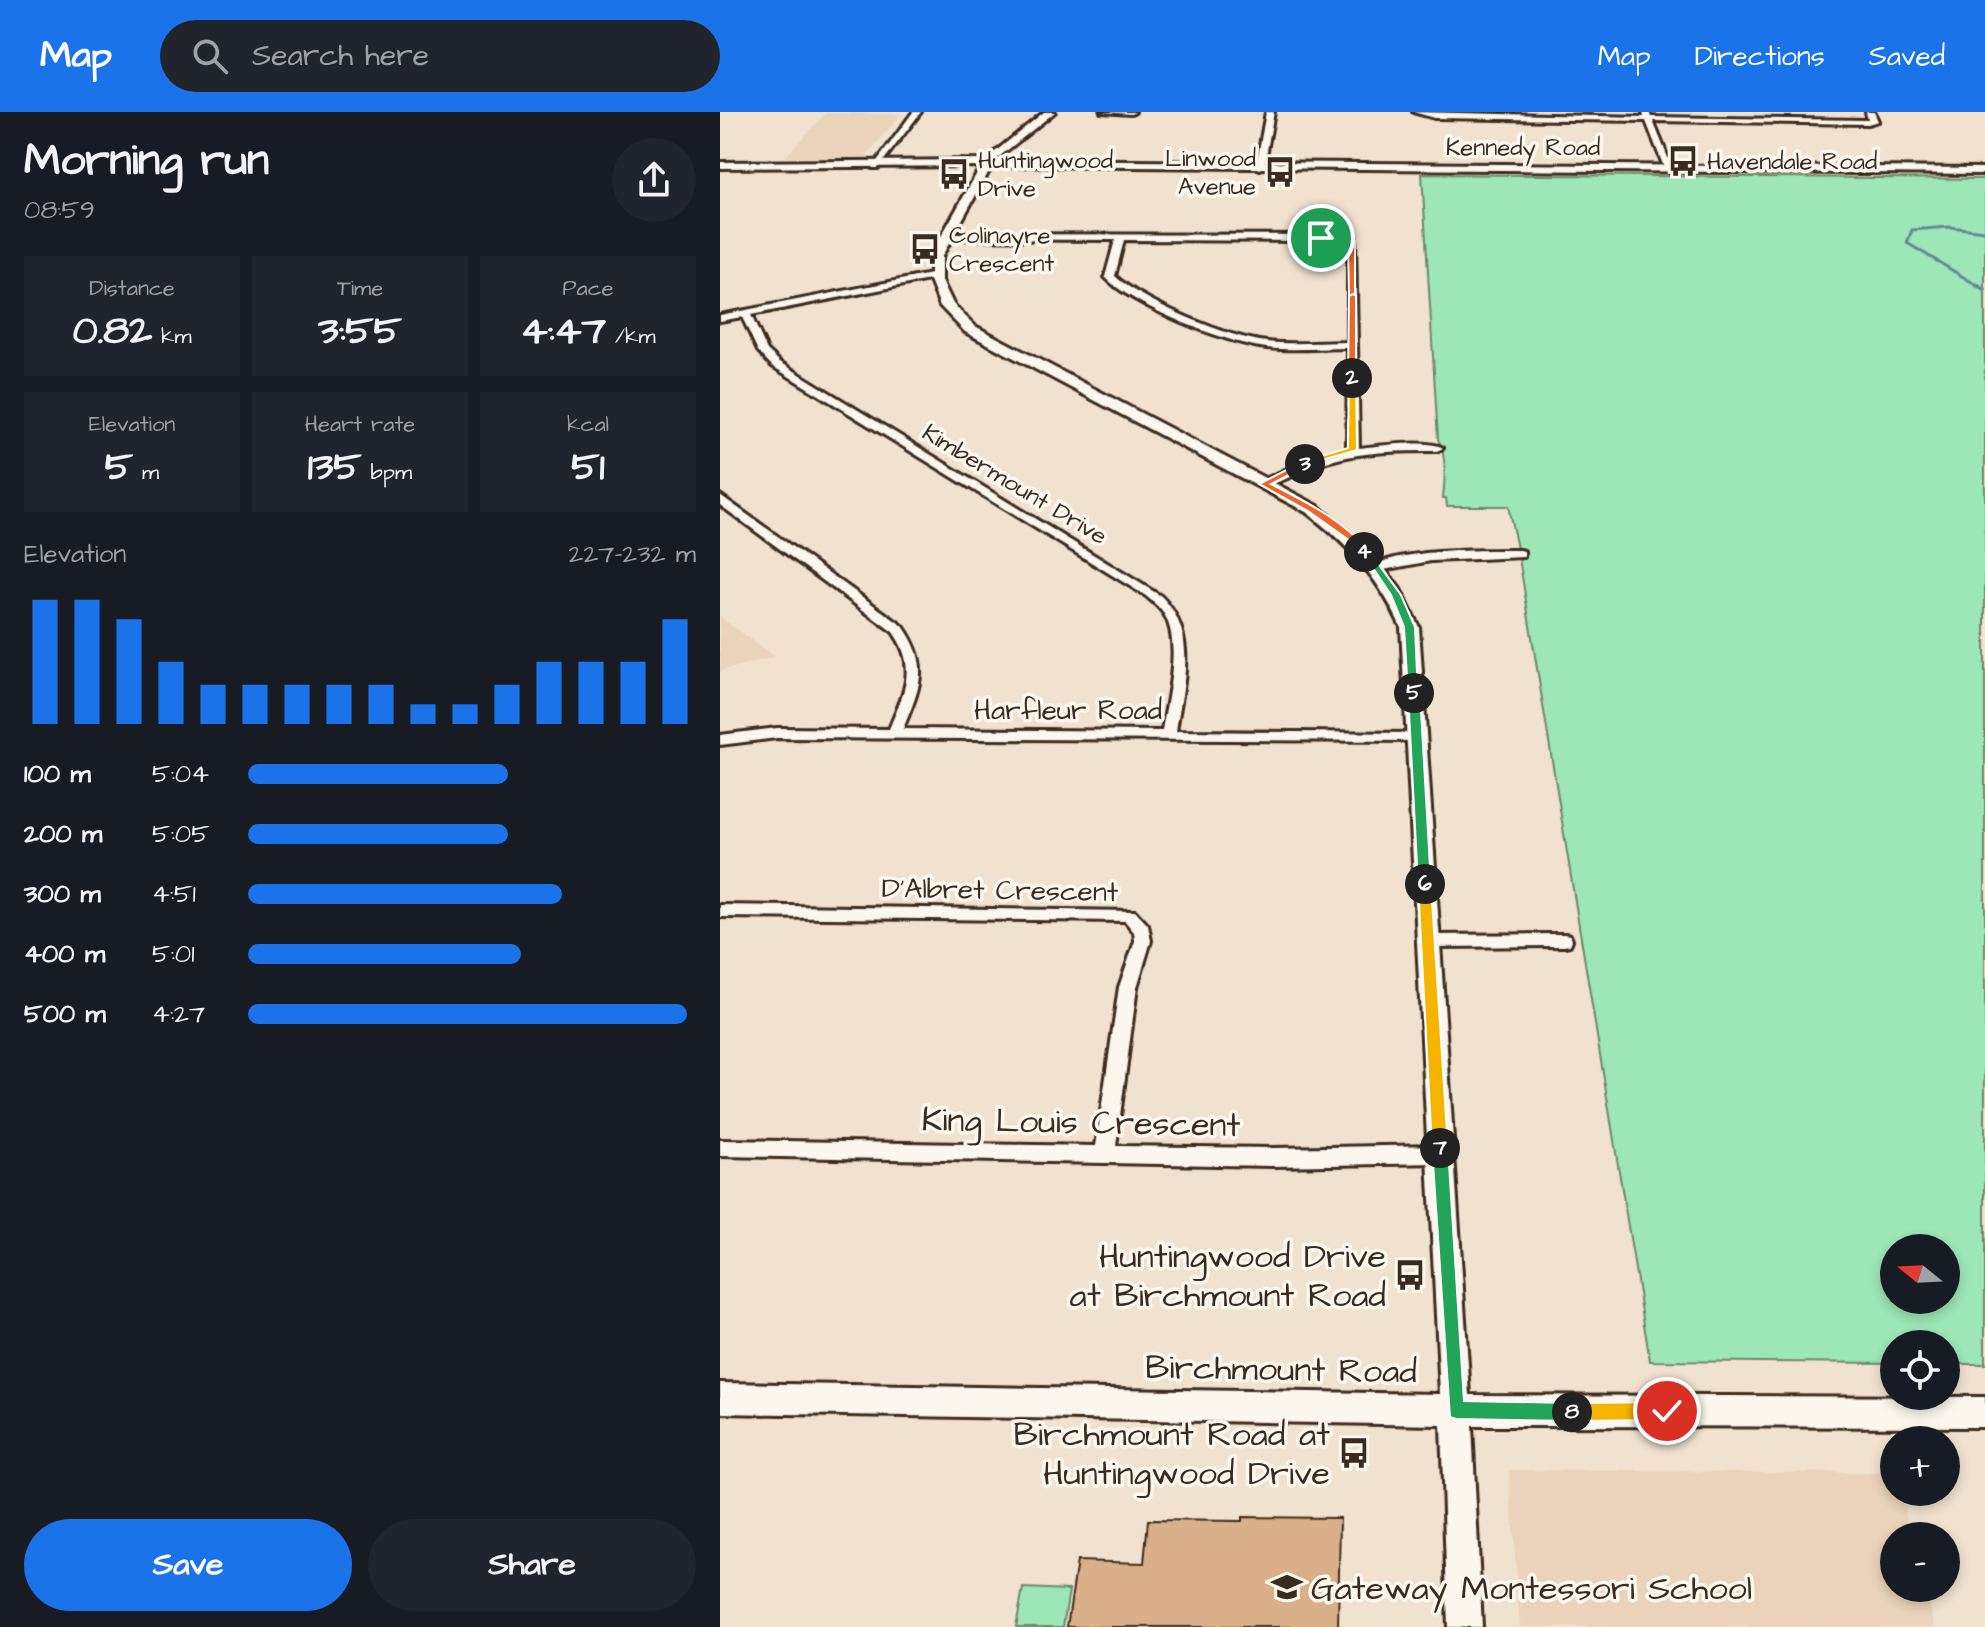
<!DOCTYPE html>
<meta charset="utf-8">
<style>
:root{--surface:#171b24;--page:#20242c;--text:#f1f3f6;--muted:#9ea1a6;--accent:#1a73e8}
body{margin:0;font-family:"Architects Daughter",sans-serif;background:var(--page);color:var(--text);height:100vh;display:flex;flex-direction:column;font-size:30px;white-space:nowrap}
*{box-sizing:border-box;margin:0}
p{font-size:26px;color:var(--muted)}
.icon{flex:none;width:44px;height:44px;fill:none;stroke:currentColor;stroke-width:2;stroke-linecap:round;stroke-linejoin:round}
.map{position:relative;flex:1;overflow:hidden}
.panel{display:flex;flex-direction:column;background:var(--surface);width:720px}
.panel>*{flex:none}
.needle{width:52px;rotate:288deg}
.tools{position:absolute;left:1160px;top:1122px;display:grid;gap:16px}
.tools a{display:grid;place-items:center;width:80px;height:80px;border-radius:50%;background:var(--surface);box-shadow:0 4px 12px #0003;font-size:40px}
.pin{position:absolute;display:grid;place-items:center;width:68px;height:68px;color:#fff;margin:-34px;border:4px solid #fff;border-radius:50%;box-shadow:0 2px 8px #0007}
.km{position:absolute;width:40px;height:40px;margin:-20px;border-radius:50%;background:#222;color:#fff;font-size:22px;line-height:40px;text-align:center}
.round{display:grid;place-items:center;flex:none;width:84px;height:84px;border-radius:42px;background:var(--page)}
.headline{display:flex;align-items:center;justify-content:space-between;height:136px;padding:0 24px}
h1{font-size:44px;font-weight:800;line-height:60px}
.figures{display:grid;grid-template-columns:repeat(3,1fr);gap:12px;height:136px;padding:8px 24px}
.figures div{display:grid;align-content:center;border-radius:0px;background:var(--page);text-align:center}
.figures b{font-size:40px;font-weight:800}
.figures small{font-size:22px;font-weight:400}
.figures p{font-size:22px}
.chart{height:224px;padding:16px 24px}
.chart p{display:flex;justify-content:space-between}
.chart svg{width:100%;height:144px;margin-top:8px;stroke:var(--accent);stroke-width:6}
.action{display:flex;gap:16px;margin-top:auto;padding:16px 24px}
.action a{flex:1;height:92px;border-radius:48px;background:var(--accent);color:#fff;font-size:32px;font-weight:800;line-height:92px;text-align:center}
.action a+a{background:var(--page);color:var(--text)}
ul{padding:0 24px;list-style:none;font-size:26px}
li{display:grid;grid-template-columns:128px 96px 1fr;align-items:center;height:60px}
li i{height:20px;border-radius:10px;background:var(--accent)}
header{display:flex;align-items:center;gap:48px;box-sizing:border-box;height:112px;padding:0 40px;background:var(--accent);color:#fff}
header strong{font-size:38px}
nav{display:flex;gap:44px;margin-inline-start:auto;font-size:28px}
.search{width:560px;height:72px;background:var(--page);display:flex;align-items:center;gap:20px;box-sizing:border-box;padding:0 28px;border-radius:44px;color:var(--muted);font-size:30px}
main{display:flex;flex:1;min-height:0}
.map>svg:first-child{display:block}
.built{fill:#ead3ba}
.green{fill:#9de6b6;stroke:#6c886a;stroke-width:2;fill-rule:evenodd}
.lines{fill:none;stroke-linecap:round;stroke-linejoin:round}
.stream-far1{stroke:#668995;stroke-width:3}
.stream{stroke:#668995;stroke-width:4}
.building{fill:#d9b08a;stroke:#3b2a1e;stroke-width:2}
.street-casing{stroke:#3b2a1e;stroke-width:6}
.secondary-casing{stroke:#3b2a1e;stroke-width:6}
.street{fill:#fbf7ec;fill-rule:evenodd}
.secondary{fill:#fbf7ec;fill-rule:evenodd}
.split-1{fill:#f0652b;stroke:#fff;stroke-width:2}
.split-2{fill:#f0652b;stroke:#fff;stroke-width:2}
.split-3{fill:#f5b400;stroke:#fff;stroke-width:2}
.split-4{fill:#f0652b;stroke:#fff;stroke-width:2}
.split-5{fill:#22a559;stroke:#fff;stroke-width:2}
.split-6{fill:#22a559;stroke:#fff;stroke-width:2}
.split-7{fill:#f5b400;stroke:#fff;stroke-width:2}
.split-8{fill:#22a559;stroke:#fff;stroke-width:2}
.split-9{fill:#f5b400;stroke:#fff;stroke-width:2}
.labels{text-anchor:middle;stroke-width:7;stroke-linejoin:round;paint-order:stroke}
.far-street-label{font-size:24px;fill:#3b2a1e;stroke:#fbf7ec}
.far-poi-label{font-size:24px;fill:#3b2a1e;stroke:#fbf7ec;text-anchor:start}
.street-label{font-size:28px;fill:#3b2a1e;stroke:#fbf7ec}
.near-street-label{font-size:34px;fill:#3b2a1e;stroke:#fbf7ec}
.near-poi-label{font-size:34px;fill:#3b2a1e;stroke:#fbf7ec;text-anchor:end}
</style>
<header>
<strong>Map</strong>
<div class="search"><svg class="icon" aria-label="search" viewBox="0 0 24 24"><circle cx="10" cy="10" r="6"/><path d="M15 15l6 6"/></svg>Search here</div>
<nav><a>Map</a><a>Directions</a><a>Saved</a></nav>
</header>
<main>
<section class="panel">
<div class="headline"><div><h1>Morning run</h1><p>08:59</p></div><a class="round"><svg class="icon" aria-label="share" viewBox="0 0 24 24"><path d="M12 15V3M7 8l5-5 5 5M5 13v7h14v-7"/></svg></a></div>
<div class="figures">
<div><p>Distance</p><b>0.82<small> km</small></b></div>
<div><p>Time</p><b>3:55</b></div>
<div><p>Pace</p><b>4:47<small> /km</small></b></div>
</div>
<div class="figures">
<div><p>Elevation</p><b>5<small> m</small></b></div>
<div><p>Heart rate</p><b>135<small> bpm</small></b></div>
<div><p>kcal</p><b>51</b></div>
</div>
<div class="chart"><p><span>Elevation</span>227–232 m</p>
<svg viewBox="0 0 160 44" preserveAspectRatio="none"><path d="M5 44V6M15 44V6M25 44V12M35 44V25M45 44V32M55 44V32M65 44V32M75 44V32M85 44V32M95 44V38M105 44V38M115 44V32M125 44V25M135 44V25M145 44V25M155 44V12"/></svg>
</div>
<ul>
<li><b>100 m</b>5:04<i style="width:58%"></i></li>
<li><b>200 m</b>5:05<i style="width:58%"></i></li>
<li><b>300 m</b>4:51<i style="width:70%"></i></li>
<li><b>400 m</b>5:01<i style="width:61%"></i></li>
<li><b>500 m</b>4:27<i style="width:98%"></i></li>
</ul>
<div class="action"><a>Save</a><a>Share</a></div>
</section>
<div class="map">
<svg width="1265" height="1515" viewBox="0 0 1265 1515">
<rect width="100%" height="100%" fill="#f1e2cf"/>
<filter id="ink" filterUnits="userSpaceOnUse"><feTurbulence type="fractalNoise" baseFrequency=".0125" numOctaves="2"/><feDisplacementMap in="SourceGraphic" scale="16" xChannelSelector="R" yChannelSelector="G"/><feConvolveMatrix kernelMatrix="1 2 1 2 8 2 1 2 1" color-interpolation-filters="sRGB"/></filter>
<g filter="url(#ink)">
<g class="built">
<polygon points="106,1 181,2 145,46 65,45"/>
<polygon points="0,505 55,545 0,559"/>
<polygon points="789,1358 1174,1361 1174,1380 1180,1380 1191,1424 1174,1424 1174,1476 1205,1476 1215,1515 800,1515"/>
</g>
<g class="green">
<path d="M702 62 1265 67V1252H1226V1232H1174V1251L930 1249 799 446 788 394H727L726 386H723C725 367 727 344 718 327ZM1174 1136H1226V1188H1174Z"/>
<polygon points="303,1476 349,1478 343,1515 296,1515"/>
</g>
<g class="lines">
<polyline class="stream-far1" points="1260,175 1187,131 1192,118 1229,115 1265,119"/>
<polyline class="stream" points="1256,173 1265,178"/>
</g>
<polygon class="building" points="522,1405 620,1406 618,1515 347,1515 357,1449 424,1451 428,1408 522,1409"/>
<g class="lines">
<defs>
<g id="street">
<polygon points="193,0 201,0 158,56 152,56"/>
<polygon points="381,0 415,0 411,2"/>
<polygon points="546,0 554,0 544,55 540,57 536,55"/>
<polygon points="693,0 924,5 923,0 929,0 931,5 1148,8 1146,0 1154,0 1158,9 1148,12 933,9 953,58 949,60 945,58 926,9 715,6"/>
<path d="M225 122 610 123 635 127 639 336C657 334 708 327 723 336L717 339C681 339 645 339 610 349 592 353 553 376 539 374V370L582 350 627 338 628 236C601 236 574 239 547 236 508 232 412 194 385 165L395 128 222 127 221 125ZM404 128 610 129 628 131V230C601 230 574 233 547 230 509 226 423 190 395 164Z"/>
<path d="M216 161 219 162V166L31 203 47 238 60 250 441 484C479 522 463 572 456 619L696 621 703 626 701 629 57 626 0 633V623L57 616 169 617C184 581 198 555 173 520L0 393V383L183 514C211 554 200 575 183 617L442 619C447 588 462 531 444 502 439 495 432 489 426 484L52 254 38 239 22 205 0 209V203Z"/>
<path d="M800 438 804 439V445L711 449 658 459 652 455C677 437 766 438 800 438Z"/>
<polygon points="0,793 415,799 428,813 431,829 417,875 396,1034 553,1036 720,1033 727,1036 730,1042 727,1048 720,1051 553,1054 0,1044 0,1028 376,1034 399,875 415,829 414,820 405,809 0,805"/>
<polygon points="844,822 850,823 852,828 850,833 844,834 708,835 702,834 700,829 702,824 708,823"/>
</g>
<path id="secondary" d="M324 0H335L275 48 1265 56V62L272 54 222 144V169L233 192 255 214 598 394 656 445 680 477 699 515 750 1283 1265 1285V1315L752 1314 762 1515H728L721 1313 0 1301V1271L720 1282 681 515C659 466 629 433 586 400L245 220 220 194 210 169V144L261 54 0 56V50L265 48Z"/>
</defs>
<use href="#street" class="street-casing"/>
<use href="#secondary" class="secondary-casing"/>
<use href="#street" class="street"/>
<use href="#secondary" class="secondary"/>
</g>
</g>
<polygon class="split-1" points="599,125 635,129 635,186 629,184 628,131 601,129"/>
<polygon class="split-2" points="633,182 636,184 636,266 632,269 628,266 629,184"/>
<polygon class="split-3" points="629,264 636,266 637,338 582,354 582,350 628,336"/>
<path class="split-4" d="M582 350 590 352 551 372C586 390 624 408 649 440L648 442H641L630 429 588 399 539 372Z"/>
<polygon class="split-5" points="641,438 648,438 681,483 695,515 698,583 688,581 684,515 671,483"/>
<polygon class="split-6" points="694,577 700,581 711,772 705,777 698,772 688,581"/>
<polygon class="split-7" points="705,768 711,772 728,1036 720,1043 712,1036 698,772"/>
<polygon class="split-8" points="720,1030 728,1036 744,1289 852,1291 858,1293 861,1300 858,1306 852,1309 736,1307 730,1305 712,1036"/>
<polygon class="split-9" points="947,1290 954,1293 956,1299 954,1305 947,1308 852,1309 845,1306 843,1300 845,1293 852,1291"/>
<defs>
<symbol id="bus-bare" viewBox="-9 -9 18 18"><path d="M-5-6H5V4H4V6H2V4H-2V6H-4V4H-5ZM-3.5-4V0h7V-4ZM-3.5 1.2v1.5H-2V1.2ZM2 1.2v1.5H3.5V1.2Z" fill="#3b2a1e" stroke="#fbf7ec" stroke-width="2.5" paint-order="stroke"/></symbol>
<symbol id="school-bare" viewBox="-9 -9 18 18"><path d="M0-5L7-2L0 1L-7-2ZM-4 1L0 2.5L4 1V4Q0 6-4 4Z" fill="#3b2a1e" stroke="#fbf7ec" stroke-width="2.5" paint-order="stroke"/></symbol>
</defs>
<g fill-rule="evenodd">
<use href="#bus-bare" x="941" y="27" width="44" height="44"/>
<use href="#bus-bare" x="538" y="38" width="44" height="44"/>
<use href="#bus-bare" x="212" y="40" width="44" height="44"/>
<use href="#bus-bare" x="183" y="115" width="44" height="44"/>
<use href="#bus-bare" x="668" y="1141" width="44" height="44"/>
<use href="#bus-bare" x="612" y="1319" width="44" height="44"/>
<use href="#school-bare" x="545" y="1453" width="44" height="44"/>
</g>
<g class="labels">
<g class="far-street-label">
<text x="803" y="43">Kennedy Road</text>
<text transform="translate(295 372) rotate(31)" y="8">Kimbermount Drive</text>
</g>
<g class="far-poi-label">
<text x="536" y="54" text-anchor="end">Linwood<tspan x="536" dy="28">Avenue</tspan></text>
<text x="258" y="56">Huntingwood<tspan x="258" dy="28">Drive</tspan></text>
<text x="987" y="57">Havendale Road</text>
<text x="229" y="131">Colinayre<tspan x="229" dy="28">Crescent</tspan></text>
</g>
<g class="street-label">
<text x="348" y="607">Harfleur Road</text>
<text transform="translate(280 777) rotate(1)" y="10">D'Albret Crescent</text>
</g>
<g class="near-street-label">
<text transform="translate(361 1009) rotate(1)" y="12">King Louis Crescent</text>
<text transform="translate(561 1256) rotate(1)" y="12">Birchmount Road</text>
</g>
<g class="near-poi-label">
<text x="666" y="1155">Huntingwood Drive<tspan x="666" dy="39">at Birchmount Road</tspan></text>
<text x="610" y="1333">Birchmount Road at<tspan x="610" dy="39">Huntingwood Drive</tspan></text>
<text x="591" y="1487" text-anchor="start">Gateway Montessori School</text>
</g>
</g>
</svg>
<div class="tools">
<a><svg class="needle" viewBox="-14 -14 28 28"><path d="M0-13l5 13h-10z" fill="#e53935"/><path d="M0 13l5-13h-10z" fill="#9ea1a6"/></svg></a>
<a><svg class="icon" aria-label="locate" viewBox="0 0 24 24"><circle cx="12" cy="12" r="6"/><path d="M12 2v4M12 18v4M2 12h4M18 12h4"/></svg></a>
<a>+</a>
<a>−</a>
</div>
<div class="pin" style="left:601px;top:126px;background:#1e9e55"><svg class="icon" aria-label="arrive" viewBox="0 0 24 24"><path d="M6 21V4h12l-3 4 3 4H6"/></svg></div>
<div class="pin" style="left:947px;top:1299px;background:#d93025"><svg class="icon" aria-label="check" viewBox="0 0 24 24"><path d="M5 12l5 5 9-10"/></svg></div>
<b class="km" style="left:632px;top:266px">2</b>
<b class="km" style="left:585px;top:352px">3</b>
<b class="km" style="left:644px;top:440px">4</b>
<b class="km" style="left:694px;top:581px">5</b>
<b class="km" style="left:705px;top:772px">6</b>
<b class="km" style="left:720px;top:1036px">7</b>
<b class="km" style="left:852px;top:1300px">8</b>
</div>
</main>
